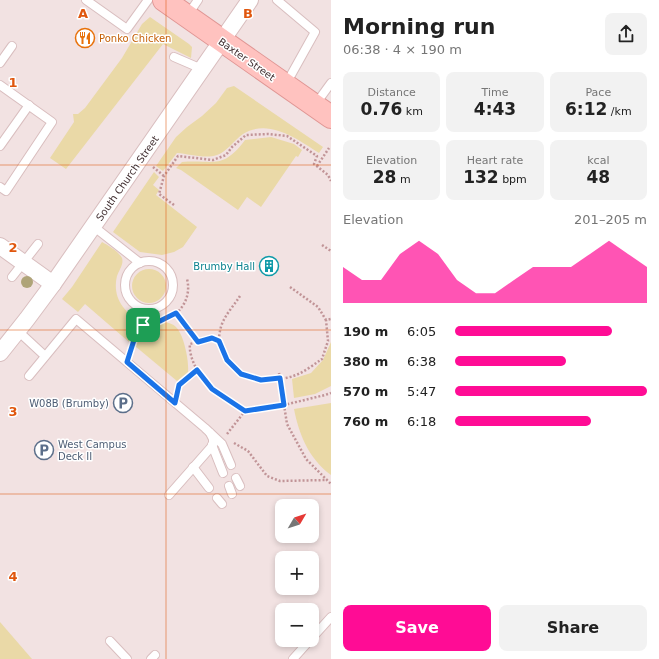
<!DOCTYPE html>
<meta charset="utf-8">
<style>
:root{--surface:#fff;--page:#f2f2f2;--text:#222;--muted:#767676;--accent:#ff0c95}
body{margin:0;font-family:"DejaVu Sans",sans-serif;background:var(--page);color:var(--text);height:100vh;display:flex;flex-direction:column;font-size:15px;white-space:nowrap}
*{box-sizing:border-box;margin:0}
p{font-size:13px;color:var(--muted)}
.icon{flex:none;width:22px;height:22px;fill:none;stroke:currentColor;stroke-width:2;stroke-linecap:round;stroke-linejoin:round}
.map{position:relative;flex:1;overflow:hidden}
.sheet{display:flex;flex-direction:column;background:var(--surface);width:328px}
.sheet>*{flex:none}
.needle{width:26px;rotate:51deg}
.buttons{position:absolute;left:275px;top:499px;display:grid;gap:8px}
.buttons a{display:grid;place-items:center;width:44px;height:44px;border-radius:8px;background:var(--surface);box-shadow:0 2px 6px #0003;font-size:20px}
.pin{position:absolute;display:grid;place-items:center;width:34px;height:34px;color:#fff;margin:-17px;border-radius:8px;box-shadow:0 2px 6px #0006}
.round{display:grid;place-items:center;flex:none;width:42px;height:42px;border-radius:8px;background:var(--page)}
.summary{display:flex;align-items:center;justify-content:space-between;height:68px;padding:0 12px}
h1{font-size:22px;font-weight:700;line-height:30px}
.stats{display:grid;grid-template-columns:repeat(3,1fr);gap:6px;height:68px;padding:4px 12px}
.stats div{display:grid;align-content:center;border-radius:8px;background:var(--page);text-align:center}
.stats b{font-size:17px;font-weight:700}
.stats small{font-size:11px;font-weight:400}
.stats p{font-size:11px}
.chart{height:112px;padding:8px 12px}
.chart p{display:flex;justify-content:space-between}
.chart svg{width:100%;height:72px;margin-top:4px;fill:var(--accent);opacity:.7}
.primary-button{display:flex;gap:8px;margin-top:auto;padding:8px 12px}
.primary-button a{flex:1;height:46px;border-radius:8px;background:var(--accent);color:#fff;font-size:16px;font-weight:700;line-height:46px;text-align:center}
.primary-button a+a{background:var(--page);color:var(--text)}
ul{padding:0 12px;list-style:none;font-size:13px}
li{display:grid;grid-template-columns:64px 48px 1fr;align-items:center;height:30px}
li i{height:10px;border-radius:5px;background:var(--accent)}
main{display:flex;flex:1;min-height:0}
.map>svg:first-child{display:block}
.green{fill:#ead9a7}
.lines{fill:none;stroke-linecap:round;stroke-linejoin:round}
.lane-casing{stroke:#d9bebf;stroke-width:10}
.street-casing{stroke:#d9bebf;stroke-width:18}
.secondary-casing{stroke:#e09694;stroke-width:24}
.path{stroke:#c19497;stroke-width:2.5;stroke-dasharray:2 2;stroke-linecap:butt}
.lane{stroke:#fff;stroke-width:8}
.street{stroke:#fff;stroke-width:16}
.secondary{stroke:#ffc2bf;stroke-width:22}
.tree{fill:#afa478}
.route-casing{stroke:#fff;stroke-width:8}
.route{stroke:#1a73e8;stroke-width:5}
.grid{fill:none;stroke:#e0570e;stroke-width:1;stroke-opacity:0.55}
.labels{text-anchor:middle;stroke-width:3;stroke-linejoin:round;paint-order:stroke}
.food-label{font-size:10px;fill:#c56008;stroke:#fff;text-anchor:start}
.street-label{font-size:10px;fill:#443234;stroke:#fff}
.culture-label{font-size:10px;fill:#0d838f;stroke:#fff;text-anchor:end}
.service-label{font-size:10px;fill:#4e5e75;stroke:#fff;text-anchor:end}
.grid-label{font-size:13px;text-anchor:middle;font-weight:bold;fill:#e0570e;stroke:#fff;stroke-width:3;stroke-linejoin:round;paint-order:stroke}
</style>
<main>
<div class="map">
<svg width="331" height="659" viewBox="0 0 331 659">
<rect width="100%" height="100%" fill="#f2e2e2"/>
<g class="green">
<polygon points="150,17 189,44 192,47 191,58 163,44 66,169 50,158 74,122 73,114 78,114 85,108 122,58 142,24"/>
<path d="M234 86 323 147 319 153C297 139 269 118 243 134 234 140 227 152 217 155 205 159 189 154 177 153L163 171 156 166 176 137 187 127 202 116 216 103 227 88Z"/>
<path d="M271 137 294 144 302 150 298 157 296 156 261 207 247 197 238 210 181 170 176 168 182 162C213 159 222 171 245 140Z"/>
<polygon points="154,172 159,177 153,185 159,190 156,195 197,227 183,247 174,252 162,255 140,252 113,232"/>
<path d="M102 242C108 245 119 252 122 258 124 264 119 270 117 276 112 296 123 314 142 320 141 328 133 334 129 342L85 304 78 312 62 299 72 287Z"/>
<circle cx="149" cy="286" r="17"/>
<path d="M165 322C169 323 173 324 176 327 184 335 189 361 188 372L177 381 135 346C138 328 149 325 165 322Z"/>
<polygon points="331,342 331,386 315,394 294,398 292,379 311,373 323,360"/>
<path d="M331 403V475C309 459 299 435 294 409Z"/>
<polygon points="0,622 32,659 0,659"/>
</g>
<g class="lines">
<defs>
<g id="lane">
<polyline points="86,0 127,29 148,0"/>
<polyline points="277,0 315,32 286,84"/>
<polyline points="187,16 198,0"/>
<polyline points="174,57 202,69"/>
<polyline points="0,63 12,46"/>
<polyline points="0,85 52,122 6,191 0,187"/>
<polyline points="315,105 331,83"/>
<polyline points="0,146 29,105"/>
<polyline points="93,226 140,263"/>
<circle cx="149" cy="285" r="24"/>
<polyline points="12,277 38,244"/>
<polyline points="18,331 45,356"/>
<polyline points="29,376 76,319 205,428 222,444 231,465"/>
<polyline points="212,445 223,473"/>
<polyline points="193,467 209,488"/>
<polyline points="236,478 240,486"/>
<polyline points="229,486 232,494"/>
<polyline points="169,495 213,445 213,439 210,433"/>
<polyline points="217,498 222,504"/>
<polyline points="312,638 331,617"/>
<polyline points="110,641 127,659"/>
<polyline points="151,659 155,655"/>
<polyline points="293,659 310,640"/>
</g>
<g id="street">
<polyline points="0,246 53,284"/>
<polyline points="0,353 27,319 53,284 250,0"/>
</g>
<polyline id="secondary" points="164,0 331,117"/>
</defs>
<use href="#lane" class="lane-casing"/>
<use href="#street" class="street-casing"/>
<use href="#secondary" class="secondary-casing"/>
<g class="path">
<polyline points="317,166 329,148"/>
<polyline points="153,167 164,176"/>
<polyline points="174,205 159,194 164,176 178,156 213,160 226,155 232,147 246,135 268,134 287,136 317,156 314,164 328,175 331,181"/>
<polyline points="322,245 331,251"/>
<polyline points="290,287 318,307 326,320"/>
<path d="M240 296C233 307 222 318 220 331 217 342 223 356 231 364 249 381 267 383 290 377 302 374 313 365 322 359L328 341 326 320 331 319"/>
<polyline points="176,313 198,342"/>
<path d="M219 341 212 338 190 344C188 358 202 382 213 390 223 398 235 404 245 411"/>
<path d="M130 350 134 340 144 323C149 322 155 322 160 321 180 317 192 298 187 279"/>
<polyline points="279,373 287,424 306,459 331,484"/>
<polyline points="178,391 179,385 197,370"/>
<polyline points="227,434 245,411 284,405 325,395 331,393"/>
<polyline points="234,443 248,451 267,476 280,481 327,480"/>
</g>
<use href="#lane" class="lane"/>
<use href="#street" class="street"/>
<use href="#secondary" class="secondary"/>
</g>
<circle class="tree" cx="27" cy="282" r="6"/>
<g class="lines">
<defs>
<polygon id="route" points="176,313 198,342 212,338 219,341 227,360 241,374 261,380 280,378 284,405 245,411 212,389 197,370 179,385 175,403 127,362 134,340 144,323 160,321"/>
</defs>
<use href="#route" class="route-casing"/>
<use href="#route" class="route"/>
</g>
<path class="grid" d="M166 0V659M0 165H331M0 330H331M0 494H331"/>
<defs>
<symbol id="restaurant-ring" viewBox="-11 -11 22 22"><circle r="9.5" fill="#fff" stroke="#e8710a" stroke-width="1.5"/><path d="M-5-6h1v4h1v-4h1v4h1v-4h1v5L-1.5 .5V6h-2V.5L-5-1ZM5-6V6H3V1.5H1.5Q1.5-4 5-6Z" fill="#e8710a"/></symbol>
<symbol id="building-ring" viewBox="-11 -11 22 22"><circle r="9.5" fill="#fff" stroke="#0f9aa8" stroke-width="1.5"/><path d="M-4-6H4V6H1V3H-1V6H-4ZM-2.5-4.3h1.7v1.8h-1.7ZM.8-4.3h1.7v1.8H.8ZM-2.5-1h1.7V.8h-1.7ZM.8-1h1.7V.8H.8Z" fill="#0f9aa8"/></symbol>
<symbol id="parking-ring" viewBox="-11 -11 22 22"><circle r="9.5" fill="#fff" stroke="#5c6f8a" stroke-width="1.5"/><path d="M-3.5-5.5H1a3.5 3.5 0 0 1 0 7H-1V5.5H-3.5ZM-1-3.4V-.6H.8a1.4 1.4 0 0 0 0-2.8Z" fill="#5c6f8a"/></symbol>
</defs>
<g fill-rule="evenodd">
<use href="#restaurant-ring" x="74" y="27" width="22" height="22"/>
<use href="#building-ring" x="258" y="255" width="22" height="22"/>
<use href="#parking-ring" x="112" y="392" width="22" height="22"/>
<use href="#parking-ring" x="33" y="439" width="22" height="22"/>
</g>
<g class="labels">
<g class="food-label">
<text x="99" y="42">Ponko Chicken</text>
</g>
<g class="street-label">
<text transform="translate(247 59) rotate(35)" y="4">Baxter Street</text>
<text transform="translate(127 178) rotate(-55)" y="4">South Church Street</text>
</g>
<g class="culture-label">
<text x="255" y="270">Brumby Hall</text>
</g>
<g class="service-label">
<text x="109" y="407">W08B (Brumby)</text>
<text x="58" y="448" text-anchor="start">West Campus<tspan x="58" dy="12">Deck II</tspan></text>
</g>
</g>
<g class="grid-label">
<text x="83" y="18">A</text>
<text x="248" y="18">B</text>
<text x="13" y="87">1</text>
<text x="13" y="252">2</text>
<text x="13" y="416">3</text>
<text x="13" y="581">4</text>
</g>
</svg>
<div class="buttons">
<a><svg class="needle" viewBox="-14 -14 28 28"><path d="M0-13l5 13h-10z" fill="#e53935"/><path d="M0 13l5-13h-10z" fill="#767676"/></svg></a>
<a>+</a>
<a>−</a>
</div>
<div class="pin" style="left:143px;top:325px;background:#1e9e55"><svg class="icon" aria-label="arrive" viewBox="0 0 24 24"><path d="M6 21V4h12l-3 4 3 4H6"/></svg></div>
</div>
<section class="sheet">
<div class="summary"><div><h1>Morning run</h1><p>06:38 · 4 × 190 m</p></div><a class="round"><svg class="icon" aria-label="share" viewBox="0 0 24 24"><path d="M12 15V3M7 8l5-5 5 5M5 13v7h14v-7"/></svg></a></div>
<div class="stats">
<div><p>Distance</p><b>0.76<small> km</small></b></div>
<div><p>Time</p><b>4:43</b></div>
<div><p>Pace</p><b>6:12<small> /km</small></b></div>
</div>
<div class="stats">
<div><p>Elevation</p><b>28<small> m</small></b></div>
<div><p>Heart rate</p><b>132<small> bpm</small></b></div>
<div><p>kcal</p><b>48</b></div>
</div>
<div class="chart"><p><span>Elevation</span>201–205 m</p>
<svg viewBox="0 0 160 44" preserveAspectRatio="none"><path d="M0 44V22L10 30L20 30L30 14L40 6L50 14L60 30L70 38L80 38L90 30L100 22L110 22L120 22L130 14L140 6L150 14L160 22V44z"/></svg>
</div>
<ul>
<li><b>190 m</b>6:05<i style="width:82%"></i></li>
<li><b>380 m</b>6:38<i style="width:58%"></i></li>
<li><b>570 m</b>5:47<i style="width:100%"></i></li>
<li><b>760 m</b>6:18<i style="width:71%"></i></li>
</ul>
<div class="primary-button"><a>Save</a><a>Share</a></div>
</section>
</main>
